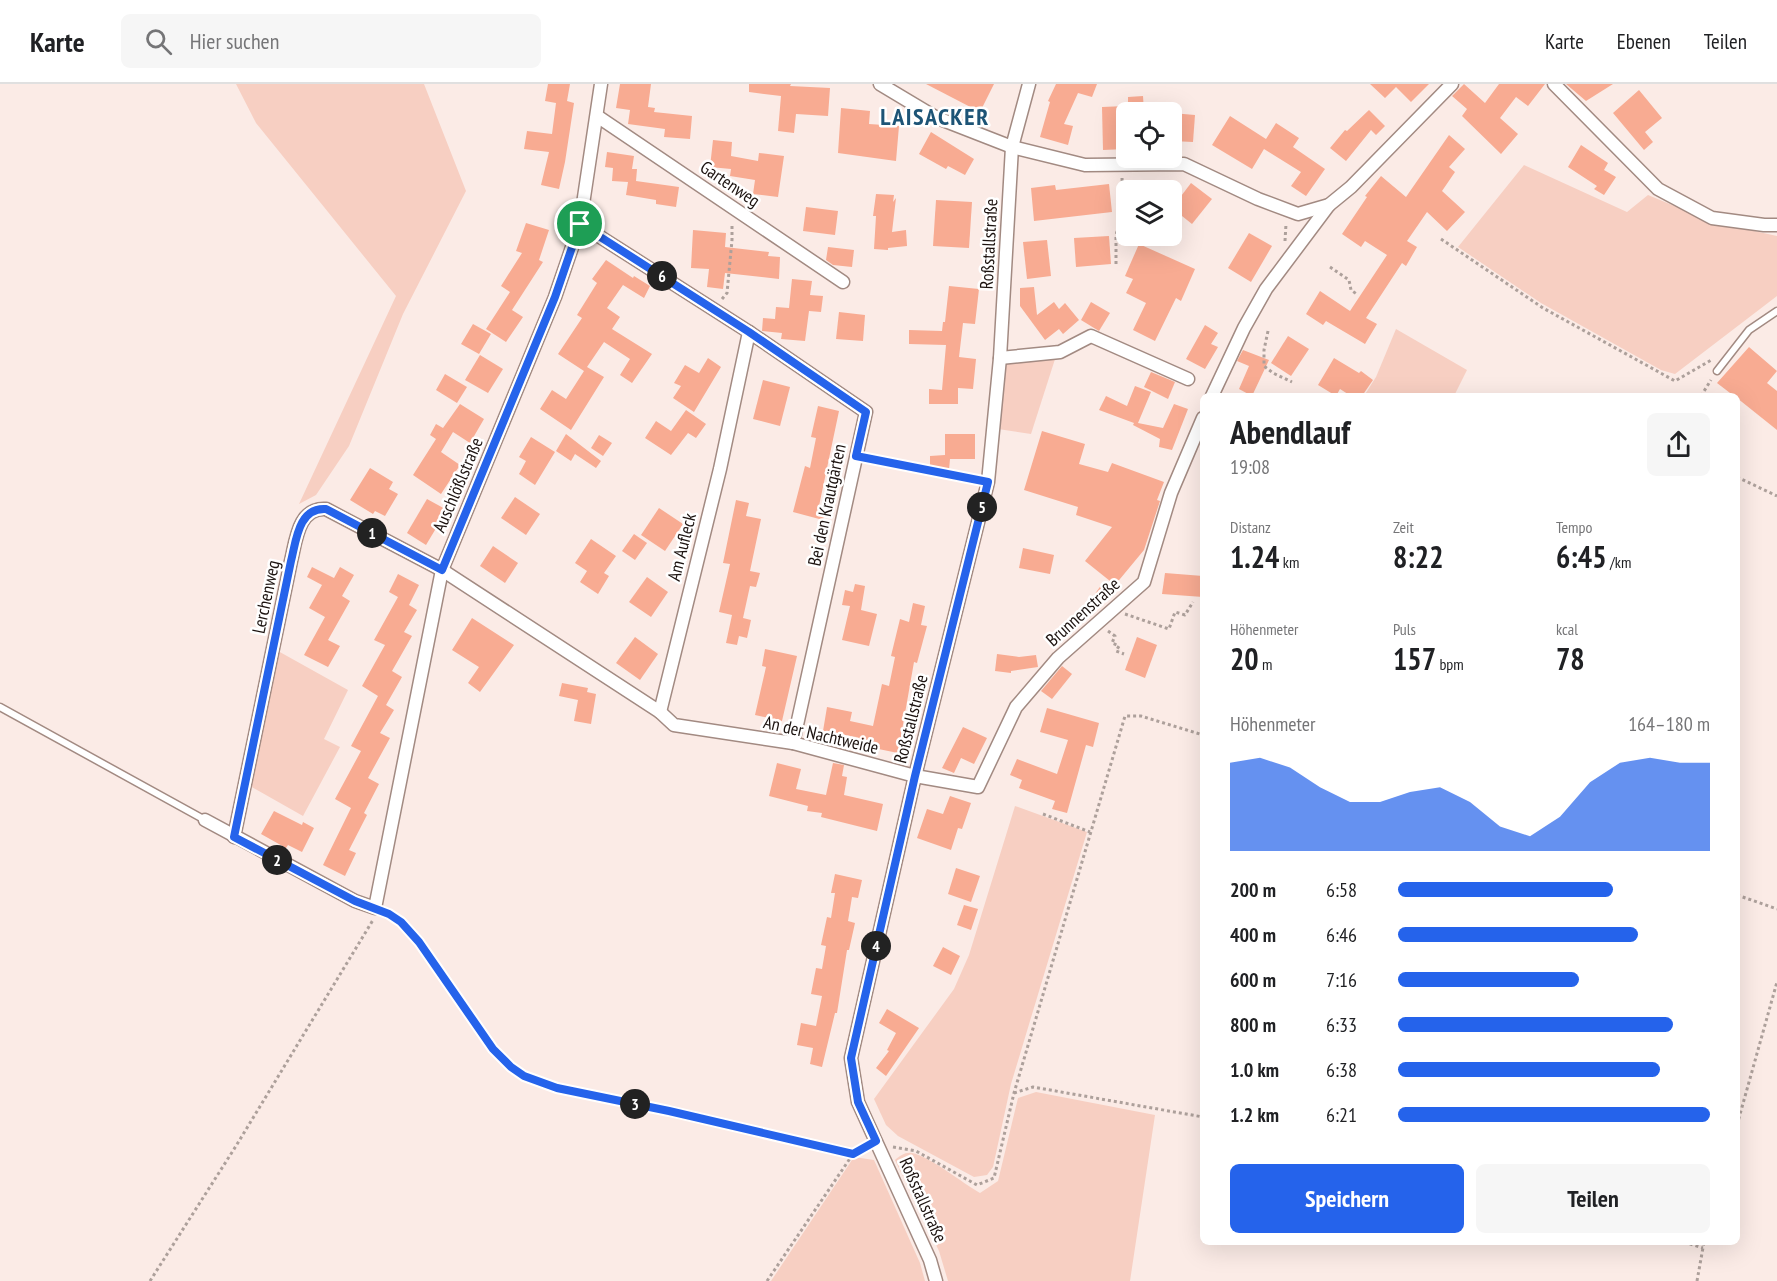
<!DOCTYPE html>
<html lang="de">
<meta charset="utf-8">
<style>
:root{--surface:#fff;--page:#f6f6f6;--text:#202124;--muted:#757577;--line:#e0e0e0;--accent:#2563eb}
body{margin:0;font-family:"PT Sans Narrow",sans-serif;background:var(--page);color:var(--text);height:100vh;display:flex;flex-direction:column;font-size:22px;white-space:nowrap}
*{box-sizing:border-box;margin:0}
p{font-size:20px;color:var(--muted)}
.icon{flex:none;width:33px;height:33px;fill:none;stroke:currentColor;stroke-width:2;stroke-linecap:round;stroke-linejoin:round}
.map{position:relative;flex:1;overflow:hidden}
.side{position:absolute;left:1200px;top:309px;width:540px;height:852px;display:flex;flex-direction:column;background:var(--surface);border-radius:9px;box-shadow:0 6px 24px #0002}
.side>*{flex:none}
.controls{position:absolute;left:1116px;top:18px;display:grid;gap:12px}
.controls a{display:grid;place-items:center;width:66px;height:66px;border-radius:9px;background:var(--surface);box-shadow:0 6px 24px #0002;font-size:30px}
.pin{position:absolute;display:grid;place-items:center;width:51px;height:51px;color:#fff;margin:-26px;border:3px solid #fff;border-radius:50%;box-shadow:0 2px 6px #0007}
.km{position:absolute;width:30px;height:30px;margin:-15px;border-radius:50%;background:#222;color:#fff;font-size:16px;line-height:30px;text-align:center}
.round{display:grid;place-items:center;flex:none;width:63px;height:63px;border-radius:9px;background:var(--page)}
.overview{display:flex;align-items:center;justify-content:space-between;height:102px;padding:0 30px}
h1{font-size:33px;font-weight:800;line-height:45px}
.figures{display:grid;grid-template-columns:repeat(3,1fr);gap:9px;height:102px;padding:6px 30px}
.figures div{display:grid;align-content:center}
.figures b{font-size:30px;font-weight:800}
.figures small{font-size:16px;font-weight:400}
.figures p{font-size:16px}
.chart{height:168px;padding:12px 30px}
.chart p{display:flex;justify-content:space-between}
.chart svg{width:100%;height:108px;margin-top:6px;fill:var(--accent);opacity:.7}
.action{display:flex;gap:12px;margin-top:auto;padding:12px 30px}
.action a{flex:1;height:69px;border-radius:9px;background:var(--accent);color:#fff;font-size:24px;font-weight:800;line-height:69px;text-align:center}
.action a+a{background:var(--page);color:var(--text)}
ul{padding:0 30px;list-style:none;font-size:20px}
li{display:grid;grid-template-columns:96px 72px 1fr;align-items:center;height:45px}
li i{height:15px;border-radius:8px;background:var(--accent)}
header{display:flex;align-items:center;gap:36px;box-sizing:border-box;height:84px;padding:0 30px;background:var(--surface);border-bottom:2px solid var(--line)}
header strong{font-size:28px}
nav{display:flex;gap:33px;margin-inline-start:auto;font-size:21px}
.search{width:420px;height:54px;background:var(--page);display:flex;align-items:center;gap:15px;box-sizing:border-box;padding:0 21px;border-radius:9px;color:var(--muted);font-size:22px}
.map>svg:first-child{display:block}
.green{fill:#f7cfc2}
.building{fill:#f8ab92}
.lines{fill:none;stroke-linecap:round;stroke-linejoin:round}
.lane-casing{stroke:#a28a82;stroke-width:9}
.street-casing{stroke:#a28a82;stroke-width:15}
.path{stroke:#ada09b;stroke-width:3;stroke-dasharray:3 3;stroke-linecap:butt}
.lane{stroke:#fff;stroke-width:6}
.street{stroke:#fff;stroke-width:12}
.route-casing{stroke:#fff;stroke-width:12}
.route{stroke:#2563eb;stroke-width:8}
.labels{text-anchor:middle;stroke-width:5;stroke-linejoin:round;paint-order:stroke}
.street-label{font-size:18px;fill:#1c1310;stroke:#fff}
.district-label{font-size:24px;font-weight:bold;letter-spacing:1.5px;fill:#1d5476;stroke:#fff}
</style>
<header>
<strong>Karte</strong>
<div class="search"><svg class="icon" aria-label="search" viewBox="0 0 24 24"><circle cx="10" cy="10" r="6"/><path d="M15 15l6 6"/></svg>Hier suchen</div>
<nav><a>Karte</a><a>Ebenen</a><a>Teilen</a></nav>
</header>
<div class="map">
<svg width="1777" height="1197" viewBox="0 0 1777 1197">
<rect width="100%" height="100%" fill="#fbebe6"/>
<g class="green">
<polygon points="236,0 424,0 466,107 403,230 349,362 316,411 299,420 396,212 256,39"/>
<polygon points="1524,81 1627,128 1648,111 1713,138 1777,152 1777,212 1675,290 1661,286 1541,219 1458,163"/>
<polygon points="1396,245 1467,286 1454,312 1364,312 1376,293"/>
<polygon points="1056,272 1031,350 998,345 1004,278"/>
<polygon points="278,567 348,606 324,655 340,663 303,732 250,702"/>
<polygon points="1015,722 1087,748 1011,1000 993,1083 987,1091 974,1093 898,1052 886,1041 874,1015 954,905 969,871"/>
<path d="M1036 1008 1155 1031 1130 1197H948L939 1167 895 1076C900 1072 905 1068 912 1069 929 1072 964 1100 980 1109L998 1097 1018 1014Z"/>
<polygon points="854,1073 874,1076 920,1179 925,1197 771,1197"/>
</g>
<g class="building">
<polygon points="548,0 570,0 567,17 574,19 565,78 559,105 541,101 549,68 524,65 527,47 552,50 556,19 545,17"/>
<polygon points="620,0 651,0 648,23 655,24 654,28 692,32 690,55 664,53 665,45 628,40 630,26 616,24"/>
<polygon points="749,0 791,0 790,2 830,4 828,32 796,30 794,49 778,47 781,12 749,8"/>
<polygon points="926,0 994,0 980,28"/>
<polygon points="1056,0 1097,0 1092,13 1078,9 1064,40 1073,42 1068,61 1040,53 1050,18 1048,17"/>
<polygon points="1370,0 1429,0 1411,18 1396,3 1385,14"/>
<polygon points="1464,0 1485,19 1499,0 1545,0 1528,22 1516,13 1500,34 1518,50 1501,70 1462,32 1467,25 1452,12"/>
<polygon points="1566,0 1613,0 1586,17"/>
<polygon points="1639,6 1662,34 1645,48 1653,58 1644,66 1613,29"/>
<polygon points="1143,12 1144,28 1128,28 1128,13"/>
<polygon points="1126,22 1126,65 1103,66 1102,23"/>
<polygon points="841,24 870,27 869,40 899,42 896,77 838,69"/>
<polygon points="1369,26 1385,42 1376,51 1371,46 1346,77 1330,64 1345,46 1347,47"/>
<polygon points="1172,29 1195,31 1193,58 1172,57"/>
<polygon points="1230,32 1266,55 1276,39 1299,54 1293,63 1325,85 1306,112 1291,102 1301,88 1264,65 1252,85 1212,61"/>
<polygon points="931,48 974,75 965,91 948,82 946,85 919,70"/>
<polygon points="1449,51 1465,65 1449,83 1455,88 1442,107 1465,128 1447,147 1427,128 1407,157 1417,163 1406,182 1402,179 1366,234 1377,240 1365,260 1326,237 1323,241 1306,230 1320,207 1350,227 1387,171 1365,157 1361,163 1342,150 1367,113 1365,112 1381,92 1406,113"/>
<polygon points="713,56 732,58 731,72 758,77 759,69 784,72 778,113 753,110 755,96 730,92 731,85 710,83"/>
<polygon points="1581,61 1608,79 1604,86 1616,93 1604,111 1594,105 1597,102 1568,83"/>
<polygon points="607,68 634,72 632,85 637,85 636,97 679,103 676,123 656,120 656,116 626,111 628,98 612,97 613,84 605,83"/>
<polygon points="1191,99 1212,115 1192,140 1172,124"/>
<polygon points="1109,100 1112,128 1034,137 1031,104 1055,101 1056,106"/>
<polygon points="876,110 894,111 893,118 896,114 892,148 906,146 907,162 888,164 888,166 874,165 876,132 873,132"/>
<polygon points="936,116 972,118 969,164 933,162"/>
<polygon points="806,123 838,127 835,151 803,147"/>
<polygon points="526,139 549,146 539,176 543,178 512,226 523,233 506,258 486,245 510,208 501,202 522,169 516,167"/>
<polygon points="693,146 726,149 725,163 769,168 768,172 780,173 779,195 725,189 723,205 707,203 709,185 691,184"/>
<polygon points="1249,149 1272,162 1251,198 1228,184"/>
<polygon points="1109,152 1111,180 1076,183 1074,154"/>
<polygon points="1047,156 1051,192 1027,195 1023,158"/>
<polygon points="1139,160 1195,185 1181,217 1176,214 1155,257 1133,246 1146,219 1126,209 1133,195 1125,192"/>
<polygon points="828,163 854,166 852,183 833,181 826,176"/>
<polygon points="606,176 633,194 634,192 650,202 644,214 623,201 607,224 620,233 612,245 652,270 632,299 620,291 630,275 604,258 587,283 604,293 571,346 540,325 552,306 566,315 584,287 558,270 582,234 577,231 597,199 592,195"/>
<polygon points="792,195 812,197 810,211 823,212 821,228 809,227 805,257 781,255 782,249 762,247 763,234 775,235 776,223 789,224"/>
<polygon points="949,202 979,205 975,240 963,239 959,273 976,275 973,305 958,304 958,320 929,320 929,305 942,306 946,261 909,260 909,246 942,247 943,238 945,238"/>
<polygon points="1034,203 1037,231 1054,218 1059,225 1065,219 1079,236 1063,250 1059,245 1045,256 1020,222 1020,204"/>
<polygon points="1091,218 1110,229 1099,247 1081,236"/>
<polygon points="839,228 865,231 863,257 836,255"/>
<polygon points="473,240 491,250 479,270 461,260"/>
<polygon points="1205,241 1218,249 1211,260 1218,263 1205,285 1186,275"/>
<polygon points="1288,252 1309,265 1291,292 1271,279"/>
<polygon points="1749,263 1777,287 1767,299 1777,307 1777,346 1737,314 1737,312 1734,312 1717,299"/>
<polygon points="1243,266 1269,276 1252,312 1239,305 1249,282 1237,277"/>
<polygon points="480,271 503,285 488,309 465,296"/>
<polygon points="708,274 721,283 694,328 673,314 681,302 674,299 685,281 699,289"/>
<polygon points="1334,274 1359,289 1361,287 1373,296 1362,312 1351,312 1340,305 1336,312 1318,301"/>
<polygon points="1151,288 1175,298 1168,315 1144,303"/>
<polygon points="445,290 467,303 457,319 436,306"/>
<polygon points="763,296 790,303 780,342 753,335"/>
<polygon points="1135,302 1151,308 1138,339 1163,344 1174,320 1188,325 1172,366 1159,363 1160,355 1133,341 1134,339 1099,326 1106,312 1127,322"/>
<polygon points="460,320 484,335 470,359 453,348 441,368 460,381 441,410 413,391 436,355 430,351 436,340 443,344"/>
<polygon points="818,322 839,327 819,422 826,424 823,436 793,428 805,382 810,384 816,354 811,353"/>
<polygon points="686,326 706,340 696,354 688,349 671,371 645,354 656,337 671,347"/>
<polygon points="1042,347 1085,360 1079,380 1108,388 1112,379 1164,398 1157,416 1160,417 1144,466 1115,501 1085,477 1112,443 1076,431 1078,423 1024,406"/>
<polygon points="566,350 601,377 596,384 575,370 571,377 556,367"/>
<polygon points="945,350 975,350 975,375 950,375 949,386 930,386 930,372 945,371"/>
<polygon points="599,351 612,359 603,372 591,364"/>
<polygon points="531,353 555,368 535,401 519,390 526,377 519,373"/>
<polygon points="370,384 393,398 389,405 398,410 385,432 375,427 373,430 350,416"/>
<polygon points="515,413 540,430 526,451 501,434"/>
<polygon points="427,415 447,426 426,461 407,449"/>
<polygon points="736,416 749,419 746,432 761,435 750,487 760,489 756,503 750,502 743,534 751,536 747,554 739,552 737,561 726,559 732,531 719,528 730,480 723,479"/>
<polygon points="659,424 683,440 665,467 641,451"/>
<polygon points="634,450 647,459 635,476 622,467"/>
<polygon points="591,455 616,472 604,489 609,492 598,510 580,498 587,487 575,479"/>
<polygon points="493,462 518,479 505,499 480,482"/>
<polygon points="1023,464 1054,471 1050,490 1019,484"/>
<polygon points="312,483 334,494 340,483 354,491 342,512 350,517 328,556 340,562 328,583 304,571 325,533 309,524 322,501 307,493"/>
<polygon points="1165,489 1203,492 1203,513 1162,510"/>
<polygon points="398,490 419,501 409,521 417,526 404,548 412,552 392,587 402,593 386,621 394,626 380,649 390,654 368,694 379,700 364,729 367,731 349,766 356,769 345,792 323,781 351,724 335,715 361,667 351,662 378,612 362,602 385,561 374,556 398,513 389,508"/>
<polygon points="647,493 668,508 651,533 629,518"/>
<polygon points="855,500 865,502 861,526 877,530 869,562 842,556 850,522 842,521 845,506 853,508"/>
<polygon points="1102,500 1112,507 1102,521 1092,514"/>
<polygon points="913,519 925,522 921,541 927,542 917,579 914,578 898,669 854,660 856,653 823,647 827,623 852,628 850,637 873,642 882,600 889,602 895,573 891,572 900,535 909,538"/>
<polygon points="472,534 514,561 480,608 468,599 479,583 452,566"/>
<polygon points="635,553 658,570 640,596 616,579"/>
<polygon points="1137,553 1157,561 1145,594 1125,586"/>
<polygon points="765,565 797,572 782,637 755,631 766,583 762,582"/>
<polygon points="997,570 1019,573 1036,571 1038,583 1011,587 1011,589 995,587"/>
<polygon points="1062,582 1072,590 1052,615 1041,607"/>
<polygon points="562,599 588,604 587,608 596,610 591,640 574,637 578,616 559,612"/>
<polygon points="1047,624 1099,639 1093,663 1086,661 1067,729 1052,725 1055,717 1019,704 1022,696 1010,691 1017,675 1057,690 1068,656 1040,648"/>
<polygon points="963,643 987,654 974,680 961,674 954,689 942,684"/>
<polygon points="777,679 801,685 796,705 826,711 833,679 844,681 842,692 847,693 844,711 883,720 877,747 821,733 822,729 807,727 808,722 769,712"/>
<polygon points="950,712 971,719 962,745 958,744 951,766 917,754 927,725 943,730"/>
<polygon points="274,727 302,741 303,738 314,744 302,768 288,761 286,764 261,750"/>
<polygon points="956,784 980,792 971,818 948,810"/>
<polygon points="835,790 862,796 858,814 852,813 848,837 855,839 849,866 847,866 837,929 835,929 822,983 810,980 813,964 797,961 801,939 816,942 822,912 811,910 816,884 822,885 826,862 821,861 827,833 831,834 835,809 831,809"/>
<polygon points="964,821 978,825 971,846 957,841"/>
<polygon points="943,863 960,872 951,891 933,882"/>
<polygon points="887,925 919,944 886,992 876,984 889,967 887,966 896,949 879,939"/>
</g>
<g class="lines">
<defs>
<g id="lane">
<polyline points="1717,287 1749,246 1777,227"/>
<polyline points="0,623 205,736"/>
</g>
<g id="street">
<polyline points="880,0 935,33 1012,63 1085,81 1184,80 1258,115 1298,130 1329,121 1351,103 1452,0"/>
<polyline points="1554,0 1658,105 1712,134 1764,141 1777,141"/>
<polyline points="597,32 843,198"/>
<polyline points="749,248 866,328 793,659"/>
<polyline points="1000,274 1060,268 1091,252 1188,295"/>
<polyline points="1212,312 1244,244 1266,205 1329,121"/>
<polyline points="660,628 674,641 793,659 915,692 978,703 1016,623 1058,574 1144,498 1171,409 1203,334"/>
<polyline points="205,736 355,817 375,824 442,486 555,213 580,140 601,0"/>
<path d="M234 753 291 477C296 457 298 423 326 425L442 486 660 628 720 385 749 248 580 140"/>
<polyline points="936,1197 930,1176 858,1018 851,974 915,692 988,398 1000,274 1012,63 1029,0"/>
</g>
</defs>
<use href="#lane" class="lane-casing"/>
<use href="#street" class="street-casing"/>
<g class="path">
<polyline points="1441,155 1543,224 1675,297 1713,275"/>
<polyline points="1285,157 1286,140"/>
<polyline points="1116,180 1116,151 1123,128 1122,93"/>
<polyline points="1330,183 1349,196 1351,206 1358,211"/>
<polyline points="722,215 727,209 732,156 732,139"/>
<polyline points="1268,247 1264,266 1264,282 1273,289 1292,298"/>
<polyline points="1701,312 1711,296"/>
<polyline points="869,375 975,395"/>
<polyline points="1737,393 1777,412"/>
<polyline points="1125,530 1169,545 1175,528 1185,531 1193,518"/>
<polyline points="1108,547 1115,552 1112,559 1119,562 1116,567 1124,570"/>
<polyline points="1043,730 1090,748"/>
<polyline points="1737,811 1777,825"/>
<polyline points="386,829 411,848 493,965 511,983 524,992 557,1004 669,1027 853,1070 864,1064"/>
<polyline points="1014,1009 1033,1003 1203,1033"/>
<polyline points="1737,1041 1777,898"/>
<polyline points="893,1063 916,1067 977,1101 994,1094 1014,1009 1125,632 1141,632 1203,651"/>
<polyline points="1684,1158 1703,1164"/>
<polyline points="150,1197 236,1062 373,836"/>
<polyline points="767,1197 853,1070"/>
<polyline points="1697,1197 1704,1158"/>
</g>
<use href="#lane" class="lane"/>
<use href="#street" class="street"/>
</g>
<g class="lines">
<defs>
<path id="route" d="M580 140 749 248 866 328 856 372 988 398 915 692 851 974 858 1018 876 1057 853 1070 669 1027 557 1004 524 992 511 983 493 965 419 858 401 838 389 830 355 817 234 753 291 477C296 458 298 423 326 425L442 486 555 213Z"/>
</defs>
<use href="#route" class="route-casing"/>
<use href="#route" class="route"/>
</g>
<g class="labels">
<g class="street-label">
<text transform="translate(730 100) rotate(34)" y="6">Gartenweg</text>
<text transform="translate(989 160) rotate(-87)" y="6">Roßstallstraße</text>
<text transform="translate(458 401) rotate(-67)" y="6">Auschlößlstraße</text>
<text transform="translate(827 421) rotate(-78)" y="6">Bei den Krautgärten</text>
<text transform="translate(682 463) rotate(-76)" y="6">Am Aufleck</text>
<text transform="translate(266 513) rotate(-78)" y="6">Lerchenweg</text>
<text transform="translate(1083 528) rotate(-42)" y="6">Brunnenstraße</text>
<text transform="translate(911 635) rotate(-76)" y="6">Roßstallstraße</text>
<text transform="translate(821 651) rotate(13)" y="6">An der Nachtweide</text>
<text transform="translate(923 1116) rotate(66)" y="6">Roßstallstraße</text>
</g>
<g class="district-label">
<text x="935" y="41">LAISACKER</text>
</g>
</g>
</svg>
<div class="controls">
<a><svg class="icon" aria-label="locate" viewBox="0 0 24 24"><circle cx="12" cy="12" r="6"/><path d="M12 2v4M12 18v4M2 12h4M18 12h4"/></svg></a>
<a><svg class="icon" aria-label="layers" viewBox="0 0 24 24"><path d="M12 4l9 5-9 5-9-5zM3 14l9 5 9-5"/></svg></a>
</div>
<div class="pin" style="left:580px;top:140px;background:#1e9e55"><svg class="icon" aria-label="arrive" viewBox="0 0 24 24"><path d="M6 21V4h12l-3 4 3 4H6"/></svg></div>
<b class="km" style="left:372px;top:449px">1</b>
<b class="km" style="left:277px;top:776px">2</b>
<b class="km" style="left:635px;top:1020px">3</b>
<b class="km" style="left:876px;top:862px">4</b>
<b class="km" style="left:982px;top:423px">5</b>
<b class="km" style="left:662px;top:192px">6</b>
<section class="side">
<div class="overview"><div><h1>Abendlauf</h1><p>19:08</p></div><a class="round"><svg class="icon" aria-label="share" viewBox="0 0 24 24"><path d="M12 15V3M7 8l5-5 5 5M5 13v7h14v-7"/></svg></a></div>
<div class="figures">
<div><p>Distanz</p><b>1.24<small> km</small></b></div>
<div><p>Zeit</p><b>8:22</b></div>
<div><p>Tempo</p><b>6:45<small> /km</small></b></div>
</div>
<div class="figures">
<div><p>Höhenmeter</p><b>20<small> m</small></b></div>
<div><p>Puls</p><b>157<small> bpm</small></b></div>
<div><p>kcal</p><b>78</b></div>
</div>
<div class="chart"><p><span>Höhenmeter</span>164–180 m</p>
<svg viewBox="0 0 160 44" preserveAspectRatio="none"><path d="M0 44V8L10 6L20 10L30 18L40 24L50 24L60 20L70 18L80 24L90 34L100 38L110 30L120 16L130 8L140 6L150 8L160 8V44z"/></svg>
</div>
<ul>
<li><b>200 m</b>6:58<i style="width:69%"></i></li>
<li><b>400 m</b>6:46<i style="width:77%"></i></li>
<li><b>600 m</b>7:16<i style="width:58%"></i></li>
<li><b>800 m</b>6:33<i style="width:88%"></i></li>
<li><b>1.0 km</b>6:38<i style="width:84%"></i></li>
<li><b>1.2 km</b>6:21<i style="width:100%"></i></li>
</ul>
<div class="action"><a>Speichern</a><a>Teilen</a></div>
</section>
</div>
